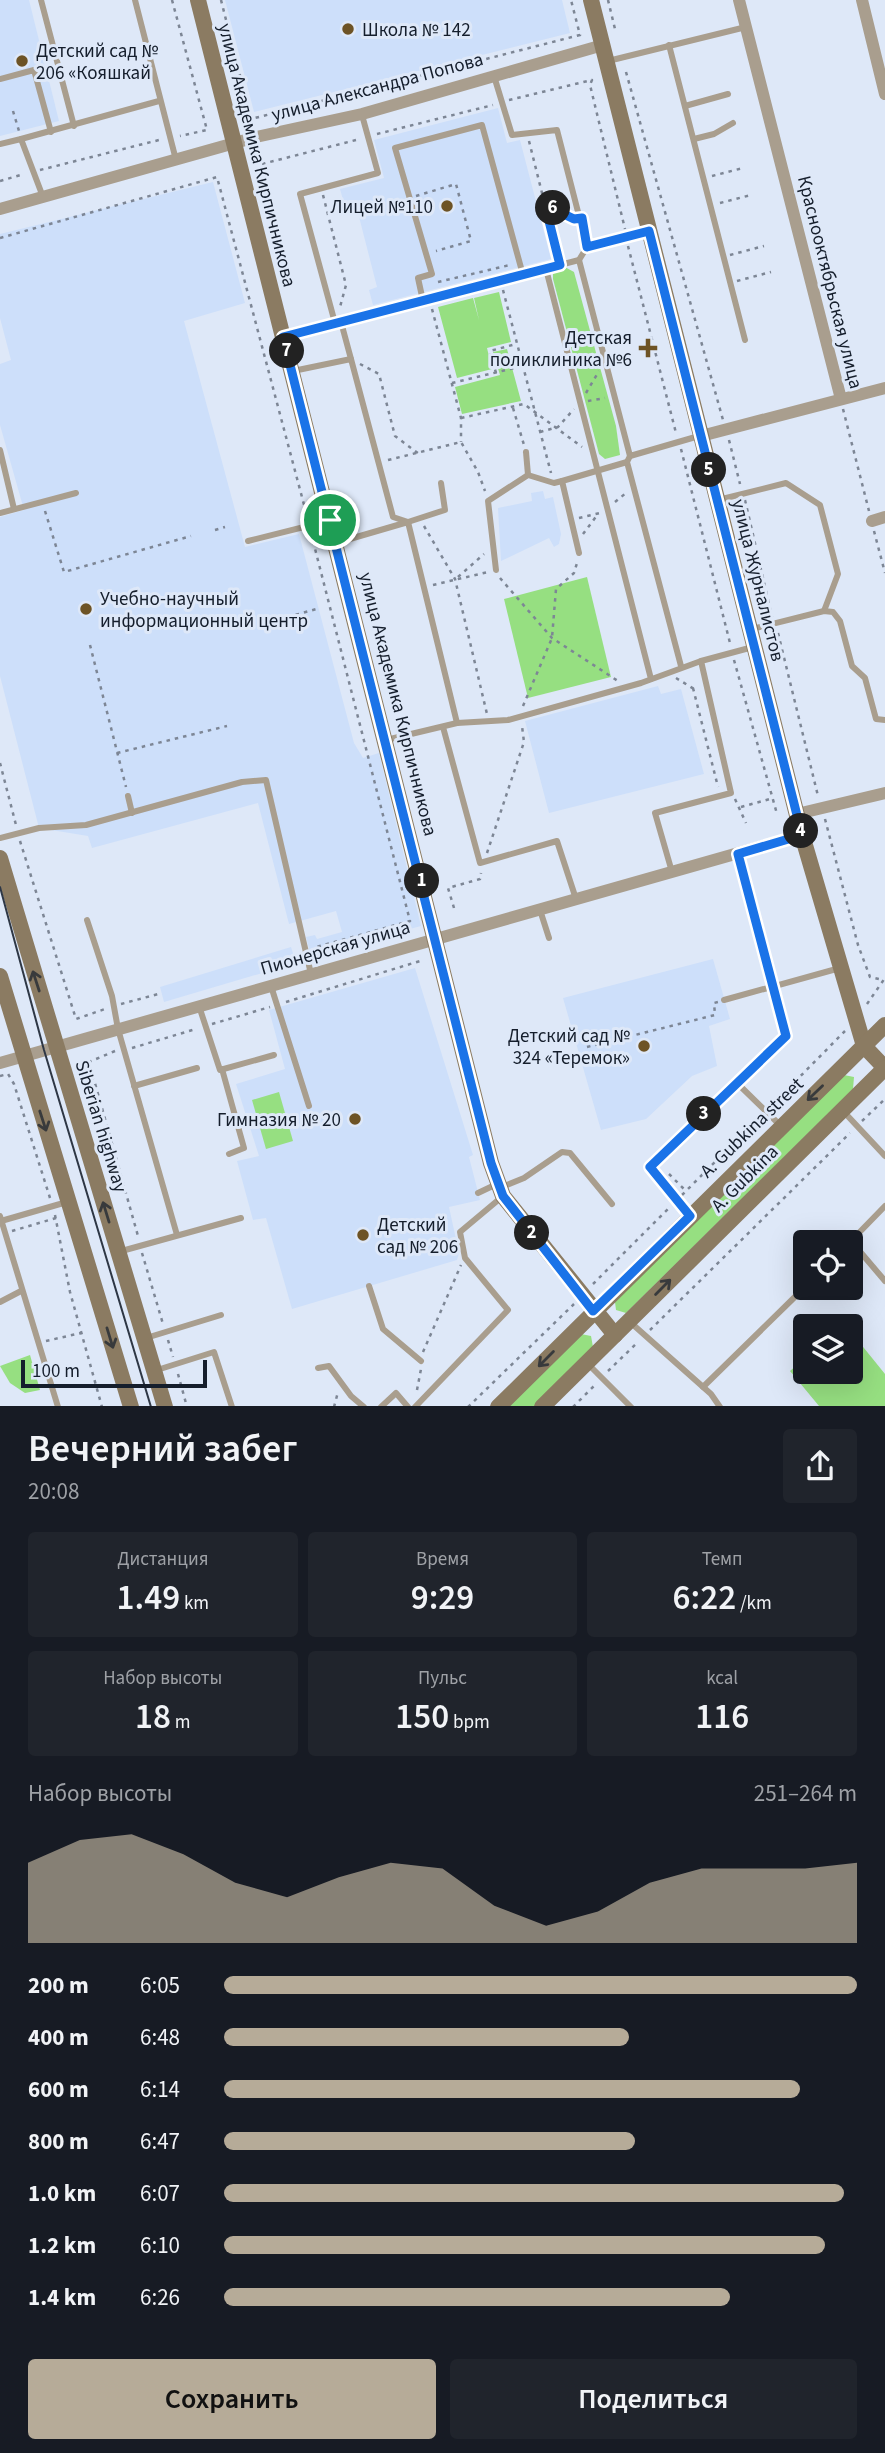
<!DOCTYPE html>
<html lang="ru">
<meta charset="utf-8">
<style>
:root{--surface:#171b24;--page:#20242c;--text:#f1f3f6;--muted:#9ea1a6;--accent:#b6ab98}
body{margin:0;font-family:"Source Sans 3",sans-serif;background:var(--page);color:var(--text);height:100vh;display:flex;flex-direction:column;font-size:26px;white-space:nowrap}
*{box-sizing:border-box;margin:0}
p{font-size:23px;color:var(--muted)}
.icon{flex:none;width:38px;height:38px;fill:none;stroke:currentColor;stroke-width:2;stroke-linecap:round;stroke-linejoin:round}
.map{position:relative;height:1406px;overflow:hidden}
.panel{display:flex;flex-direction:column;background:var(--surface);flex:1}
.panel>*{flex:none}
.fabs{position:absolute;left:793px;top:1230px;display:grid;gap:14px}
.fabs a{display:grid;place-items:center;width:70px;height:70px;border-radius:7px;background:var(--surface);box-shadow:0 7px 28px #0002;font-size:35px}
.scale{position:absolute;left:21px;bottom:18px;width:186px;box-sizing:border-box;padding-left:7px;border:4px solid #151e2c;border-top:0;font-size:19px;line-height:24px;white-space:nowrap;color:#151e2c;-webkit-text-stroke:5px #dee8f8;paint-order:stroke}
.pin{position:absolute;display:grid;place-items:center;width:60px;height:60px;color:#fff;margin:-30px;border:4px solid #fff;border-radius:50%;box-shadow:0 2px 7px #0007}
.km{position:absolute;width:35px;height:35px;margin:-18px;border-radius:50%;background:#222;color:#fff;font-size:19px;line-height:35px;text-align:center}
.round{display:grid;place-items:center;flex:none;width:74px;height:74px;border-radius:7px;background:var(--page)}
.head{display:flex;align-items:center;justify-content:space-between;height:119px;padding:0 28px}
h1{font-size:38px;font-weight:600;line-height:52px}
.stats{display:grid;grid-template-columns:repeat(3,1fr);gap:10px;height:119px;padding:7px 28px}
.stats div{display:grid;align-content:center;border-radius:7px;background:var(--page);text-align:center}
.stats b{font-size:35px;font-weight:600}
.stats small{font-size:19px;font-weight:400}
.stats p{font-size:19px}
.chart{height:196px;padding:14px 28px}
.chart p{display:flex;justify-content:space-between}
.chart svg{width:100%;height:126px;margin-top:7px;fill:var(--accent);opacity:.7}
.action{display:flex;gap:14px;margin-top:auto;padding:14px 28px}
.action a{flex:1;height:80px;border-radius:7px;background:var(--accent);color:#111;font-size:28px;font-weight:600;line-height:80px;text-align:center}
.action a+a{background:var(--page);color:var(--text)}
ul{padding:0 28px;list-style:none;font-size:23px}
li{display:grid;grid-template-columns:112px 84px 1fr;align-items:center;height:52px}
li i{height:18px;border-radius:9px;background:var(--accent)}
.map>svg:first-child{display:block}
.built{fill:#cddffa}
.green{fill:#96df81}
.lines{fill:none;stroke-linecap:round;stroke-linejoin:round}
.path{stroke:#7d8695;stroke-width:2.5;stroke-dasharray:3.5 5;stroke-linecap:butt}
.lane{stroke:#a99e8e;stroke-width:6}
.street{stroke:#a99e8e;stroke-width:12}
.secondary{stroke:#8b7b62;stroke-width:16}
.tram{stroke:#2e3745;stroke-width:2}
.oneway{stroke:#383a3c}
.route-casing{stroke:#fff;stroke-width:14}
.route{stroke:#1a73e8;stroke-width:9}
.poi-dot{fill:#6d5325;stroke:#dee8f8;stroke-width:2.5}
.labels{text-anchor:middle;stroke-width:6;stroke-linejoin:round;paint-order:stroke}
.poi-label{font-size:19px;fill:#151e2c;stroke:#dee8f8;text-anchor:start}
.street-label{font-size:19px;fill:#151e2c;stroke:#dee8f8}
</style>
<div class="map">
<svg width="885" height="1407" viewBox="0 0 885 1407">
<rect width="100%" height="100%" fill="#dee8f8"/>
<g class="built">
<polygon points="0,0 29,0 59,121 0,136"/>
<polygon points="225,0 562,0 570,33 254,112"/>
<polygon points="498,108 507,143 520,140 551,259 373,305 369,290 377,287 356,205 345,207 340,189 384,178 374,140"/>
<polygon points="213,182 245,303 184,321 245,547 299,534 354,743 363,758 379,753 421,926 311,956 306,937 315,935 317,939 342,932 336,911 289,924 258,803 92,848 88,836 39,828 0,676 0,517 24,510 0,425 0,364 11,360 0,318 0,234"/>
<polygon points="543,491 545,499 553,497 561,534 559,544 554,547 549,538 501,561 498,508 532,501 531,493"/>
<polygon points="658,686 661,694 681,689 704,774 549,813 525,721"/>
<polygon points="291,947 296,963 164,1002 160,987"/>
<polygon points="713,959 730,1019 709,1026 717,1066 692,1076 646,1119 601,1130 563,998"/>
<polygon points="415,968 473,1155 469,1157 480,1200 449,1207 459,1253 457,1260 292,1309 266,1218 253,1220 237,1161 259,1156 236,1084 285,1069 269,1010"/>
</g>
<g class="green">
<polygon points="563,266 574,272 616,426 620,455 605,459 599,454 553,279 553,273"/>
<polygon points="499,292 511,342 487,348 492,369 457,378 438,307 473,298 479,320 474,298"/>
<polygon points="507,349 521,401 462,414 455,387 500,375 493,352"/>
<polygon points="587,577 611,677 528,698 504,599"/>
<polygon points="844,1075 854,1077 853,1089 626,1313 616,1310 615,1302"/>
<polygon points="279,1092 293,1141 266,1149 252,1100"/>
<polygon points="851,1332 885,1374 885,1406 819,1406 790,1371 805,1358 805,1372 850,1372"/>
<polygon points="581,1334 591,1336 593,1347 535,1406 508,1407"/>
<polygon points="30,1355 40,1390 25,1393 10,1383 0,1366"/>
</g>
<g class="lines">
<g class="path">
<polyline points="172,0 207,130 180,136"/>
<polyline points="221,0 251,119 580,35 571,0"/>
<polyline points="608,0 615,29"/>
<polyline points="626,72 723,420"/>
<polyline points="509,100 592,80 590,85 625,229"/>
<polyline points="13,111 19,131"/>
<polyline points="377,134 493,105"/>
<polyline points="529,141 558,257"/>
<polyline points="262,164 360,139"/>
<polyline points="40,170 163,139"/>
<polyline points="712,176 743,168"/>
<polyline points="0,181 24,174"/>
<polyline points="323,195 346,285 340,307"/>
<polyline points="416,196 456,184 471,241 436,251"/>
<polyline points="720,203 751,195"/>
<polyline points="545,204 570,217"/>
<polyline points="0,238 217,177 307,516"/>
<polyline points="628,246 676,433"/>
<polyline points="730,255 764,246"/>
<polyline points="737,281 771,272"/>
<polyline points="438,282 510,265"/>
<polyline points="503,290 551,473"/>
<polyline points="432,309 461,418 461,442"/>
<polyline points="360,364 379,374 395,436 419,454"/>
<polyline points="496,373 490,351 516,344"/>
<polyline points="452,383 523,366"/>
<polyline points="586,393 599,371"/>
<polyline points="588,401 605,398"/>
<polyline points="513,408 524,445"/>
<polyline points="843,409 869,511"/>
<polyline points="461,418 524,404 582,447"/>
<polyline points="540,432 558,427 574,409"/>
<polyline points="729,440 740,484"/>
<polyline points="681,449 730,643"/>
<polyline points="388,460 461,442 478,472 485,491"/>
<polyline points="745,500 772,617"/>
<polyline points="615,502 626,493"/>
<polyline points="45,511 64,572 191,536"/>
<polyline points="579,518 600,513"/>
<polyline points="424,526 455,579 487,714"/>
<polyline points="215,530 225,527"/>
<polyline points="874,531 885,573"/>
<polyline points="311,533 410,921 313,948"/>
<polyline points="583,534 598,514"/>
<polyline points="458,577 484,554"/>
<polyline points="500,578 552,638 618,681"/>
<polyline points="433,585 488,572"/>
<polyline points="263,624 320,608"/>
<polyline points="778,633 818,796"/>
<polyline points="90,645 126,787"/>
<polyline points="734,660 777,814"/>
<polyline points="676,678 694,689"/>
<polyline points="693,688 718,787"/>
<polyline points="523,706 552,638 556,589 574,573 577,563"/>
<polyline points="117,753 227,726"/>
<polyline points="0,763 16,825"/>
<polyline points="735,799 746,823"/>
<polyline points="741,807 770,799"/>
<polyline points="825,819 858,945 870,977 883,980"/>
<polyline points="20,841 76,1019 105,1009"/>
<polyline points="487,853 524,742 522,726"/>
<polyline points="454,908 448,888 480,879 481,873"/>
<polyline points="286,1002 420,961"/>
<polyline points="121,1004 162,993"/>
<polyline points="867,1004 885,978"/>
<polyline points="212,1024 270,1007"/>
<polyline points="587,1047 715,1015 714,1003 718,1002"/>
<polyline points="132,1048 196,1029"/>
<polyline points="115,1051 89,1062 138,1236"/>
<polyline points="0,1076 8,1074 14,1084 50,1198"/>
<polyline points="771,1106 845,1031"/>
<polyline points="862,1121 885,1099"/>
<polyline points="669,1174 686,1191"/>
<polyline points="682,1195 759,1118"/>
<polyline points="55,1215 70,1292 102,1407"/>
<polyline points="12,1231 56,1218"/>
<polyline points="142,1253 163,1324"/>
<polyline points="593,1284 670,1207"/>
<polyline points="650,1330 850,1133"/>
<polyline points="168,1340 173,1357"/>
<polyline points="46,1341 81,1333"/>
<polyline points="423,1352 461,1265"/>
<polyline points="608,1371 638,1342"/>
<polyline points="178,1374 187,1407"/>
<polyline points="417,1390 421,1369"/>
<polyline points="334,1407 338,1392"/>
<polyline points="468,1407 574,1304"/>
<polyline points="573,1407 596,1384"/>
</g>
<g class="lane">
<polyline points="41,0 74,126"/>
<polyline points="135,0 176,160"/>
<polyline points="669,45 745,340"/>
<polyline points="608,61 746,27"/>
<polyline points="494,76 512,135 557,130 587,247"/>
<polyline points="0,79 34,70 51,132"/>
<polyline points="685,106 728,94"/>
<polyline points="694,139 714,134 733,123"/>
<polyline points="0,144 21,139"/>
<polyline points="43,197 21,139 159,101"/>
<polyline points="579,260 630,456 699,436"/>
<polyline points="546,269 651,679"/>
<polyline points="423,301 418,278 432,274 395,148 482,125 523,275"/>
<polyline points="341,322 579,260 587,247 647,231"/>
<polyline points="335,323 300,194 378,173 362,115"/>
<polyline points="285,336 341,322 351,359"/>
<polyline points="293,371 351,359 393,517 408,522 445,510 441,483"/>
<polyline points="0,450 14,509"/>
<polyline points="526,452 528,475"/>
<polyline points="630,456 627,462 681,666"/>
<polyline points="718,500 786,483 820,505 838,574 824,611"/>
<polyline points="0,513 76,493"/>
<polyline points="248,541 328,521"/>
<polyline points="336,543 408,522 457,723 386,740"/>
<polyline points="579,553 562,481 627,462"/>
<polyline points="496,570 488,501 528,475 554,483 562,481"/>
<polyline points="752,629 824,611 833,612 840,621 852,666 865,678 876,719 885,720"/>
<polyline points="457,723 508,720 641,683 701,661"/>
<polyline points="443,727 480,863 557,841 576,899"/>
<polyline points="128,796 132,813"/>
<polyline points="0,838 39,828 86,825 242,782 266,780 311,974"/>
<polyline points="672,872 655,813 731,793 701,661 753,647"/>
<polyline points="540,910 549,938"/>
<polyline points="87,920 112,996 118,1029 177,1235"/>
<polyline points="271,986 309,1106"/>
<polyline points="724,1000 840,968"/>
<polyline points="199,1006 220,1070 274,1055"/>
<polyline points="222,1069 244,1148 229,1154"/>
<polyline points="737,1083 781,1126"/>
<polyline points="134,1086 197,1068"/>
<polyline points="844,1112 885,1156"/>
<polyline points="502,1187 524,1178 562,1152 570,1153 612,1204"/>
<polyline points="478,1193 499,1183"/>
<polyline points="689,1215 650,1167 786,1036 738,854"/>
<polyline points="0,1216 58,1407"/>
<polyline points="1,1221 67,1202"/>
<polyline points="851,1241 885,1281"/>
<polyline points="850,1242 885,1206"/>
<polyline points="118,1252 241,1218"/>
<polyline points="369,1286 383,1329 421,1361"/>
<polyline points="0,1302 21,1291"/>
<polyline points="630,1322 711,1394 720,1407"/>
<polyline points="146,1338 221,1315"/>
<polyline points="588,1364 631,1407"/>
<polyline points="318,1368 329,1366 351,1396 364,1407"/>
<polyline points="157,1370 214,1352 232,1407"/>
<polyline points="703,1387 805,1287"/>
<polyline points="381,1407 396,1393 408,1407"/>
<polyline points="415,1407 508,1310 465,1258 460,1232 503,1196"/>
</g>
<g class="street">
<polyline points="739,0 841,399"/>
<polyline points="862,0 885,94"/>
<polyline points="0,209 256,137 362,114 603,45"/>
<polyline points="701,436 885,388"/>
<polyline points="872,521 885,517"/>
<polyline points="797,814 885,793"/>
<polyline points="0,1063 802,835"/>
</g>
<g class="secondary">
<polyline points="198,0 491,1163 503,1196 615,1335"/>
<polyline points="591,0 802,835 864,1046 885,1068"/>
<polyline points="0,858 165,1407"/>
<polyline points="0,976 131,1407"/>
<polyline points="498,1407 885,1025"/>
<polyline points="542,1407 885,1068"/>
</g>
<polyline class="tram" points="0,887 44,1050 151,1407"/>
</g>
<defs><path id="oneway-shaft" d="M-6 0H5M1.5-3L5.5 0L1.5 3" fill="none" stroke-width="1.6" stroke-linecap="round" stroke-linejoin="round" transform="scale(1.75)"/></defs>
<g class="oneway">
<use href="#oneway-shaft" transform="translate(36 981) rotate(-108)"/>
<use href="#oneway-shaft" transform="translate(815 1093) rotate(136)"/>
<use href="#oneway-shaft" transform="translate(43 1121) rotate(72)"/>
<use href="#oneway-shaft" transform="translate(106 1212) rotate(-107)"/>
<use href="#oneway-shaft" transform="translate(663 1287) rotate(-45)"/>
<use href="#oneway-shaft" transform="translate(110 1338) rotate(73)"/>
<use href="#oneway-shaft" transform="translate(546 1359) rotate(135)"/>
</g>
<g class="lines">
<defs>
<polygon id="route" points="545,205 574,219 582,218 587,247 649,231 802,835 738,854 786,1036 650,1167 690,1216 593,1311 503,1196 491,1163 283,337 560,265"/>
</defs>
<use href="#route" class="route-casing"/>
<use href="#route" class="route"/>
</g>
<g class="poi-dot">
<circle cx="348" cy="29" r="7"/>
<circle cx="22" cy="61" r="7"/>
<circle cx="447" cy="206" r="7"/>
<path d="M644.5 337.5h7v7h7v7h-7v7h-7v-7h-7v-7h7z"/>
<circle cx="86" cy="609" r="7"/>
<circle cx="644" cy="1046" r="7"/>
<circle cx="355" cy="1119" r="7"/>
<circle cx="363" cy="1235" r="7"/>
</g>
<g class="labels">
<g class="poi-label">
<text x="362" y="36">Школа № 142</text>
<text x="36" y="57">Детский сад №<tspan x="36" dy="22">206 «Кояшкай</tspan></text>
<text x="433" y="213" text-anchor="end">Лицей №110</text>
<text x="632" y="344" text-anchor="end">Детская<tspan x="632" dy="22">поликлиника №6</tspan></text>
<text x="100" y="605">Учебно-научный<tspan x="100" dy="22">информационный центр</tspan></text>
<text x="630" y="1042" text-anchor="end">Детский сад №<tspan x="630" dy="22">324 «Теремок»</tspan></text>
<text x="341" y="1126" text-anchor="end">Гимназия № 20</text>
<text x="377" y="1231">Детский<tspan x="377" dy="22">сад № 206</tspan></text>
</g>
<g class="street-label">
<text transform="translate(377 86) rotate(-15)" y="7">улица Александра Попова</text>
<text transform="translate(258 155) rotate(76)" y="7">улица Академика Кирпичникова</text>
<text transform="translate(831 282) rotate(76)" y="7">Краснооктябрьская улица</text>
<text transform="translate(759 580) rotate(76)" y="7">улица Журналистов</text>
<text transform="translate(399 704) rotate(76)" y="7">улица Академика Кирпичникова</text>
<text transform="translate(335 947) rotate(-16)" y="7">Пионерская улица</text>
<text transform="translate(102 1126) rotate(73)" y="7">Siberian highway</text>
<text transform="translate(751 1127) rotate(-44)" y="7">A. Gubkina street</text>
<text transform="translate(744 1178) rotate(-45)" y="7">A. Gubkina</text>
</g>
</g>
</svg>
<div class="fabs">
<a><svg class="icon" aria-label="locate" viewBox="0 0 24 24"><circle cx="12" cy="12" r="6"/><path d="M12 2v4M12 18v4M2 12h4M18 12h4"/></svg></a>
<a><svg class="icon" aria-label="layers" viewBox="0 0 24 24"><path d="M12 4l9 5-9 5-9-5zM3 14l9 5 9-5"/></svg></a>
</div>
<div class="scale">100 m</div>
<div class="pin" style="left:330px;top:520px;background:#1e9e55"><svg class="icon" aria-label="arrive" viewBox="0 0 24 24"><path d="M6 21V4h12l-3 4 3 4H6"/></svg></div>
<b class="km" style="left:422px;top:881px">1</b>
<b class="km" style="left:532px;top:1233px">2</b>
<b class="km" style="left:704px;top:1114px">3</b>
<b class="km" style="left:801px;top:831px">4</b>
<b class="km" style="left:709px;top:470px">5</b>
<b class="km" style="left:553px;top:208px">6</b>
<b class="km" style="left:287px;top:351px">7</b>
</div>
<section class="panel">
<div class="head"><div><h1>Вечерний забег</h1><p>20:08</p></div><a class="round"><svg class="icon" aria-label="share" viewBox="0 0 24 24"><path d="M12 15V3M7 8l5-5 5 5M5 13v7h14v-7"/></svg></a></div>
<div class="stats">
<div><p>Дистанция</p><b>1.49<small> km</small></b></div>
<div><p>Время</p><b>9:29</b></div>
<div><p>Темп</p><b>6:22<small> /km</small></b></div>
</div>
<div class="stats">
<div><p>Набор высоты</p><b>18<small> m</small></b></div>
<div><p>Пульс</p><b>150<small> bpm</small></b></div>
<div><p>kcal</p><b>116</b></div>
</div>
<div class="chart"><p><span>Набор высоты</span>251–264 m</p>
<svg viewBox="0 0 160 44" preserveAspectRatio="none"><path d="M0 44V16L10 8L20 6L30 13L40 23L50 28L60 21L70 16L80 18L90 31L100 38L110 33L120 23L130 18L140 18L150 18L160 16V44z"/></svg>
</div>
<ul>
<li><b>200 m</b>6:05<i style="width:100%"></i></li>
<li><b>400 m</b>6:48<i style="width:64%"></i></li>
<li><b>600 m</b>6:14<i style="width:91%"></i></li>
<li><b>800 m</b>6:47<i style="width:65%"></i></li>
<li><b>1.0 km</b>6:07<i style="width:98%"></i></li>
<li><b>1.2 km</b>6:10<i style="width:95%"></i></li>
<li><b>1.4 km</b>6:26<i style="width:80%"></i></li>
</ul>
<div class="action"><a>Сохранить</a><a>Поделиться</a></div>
</section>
